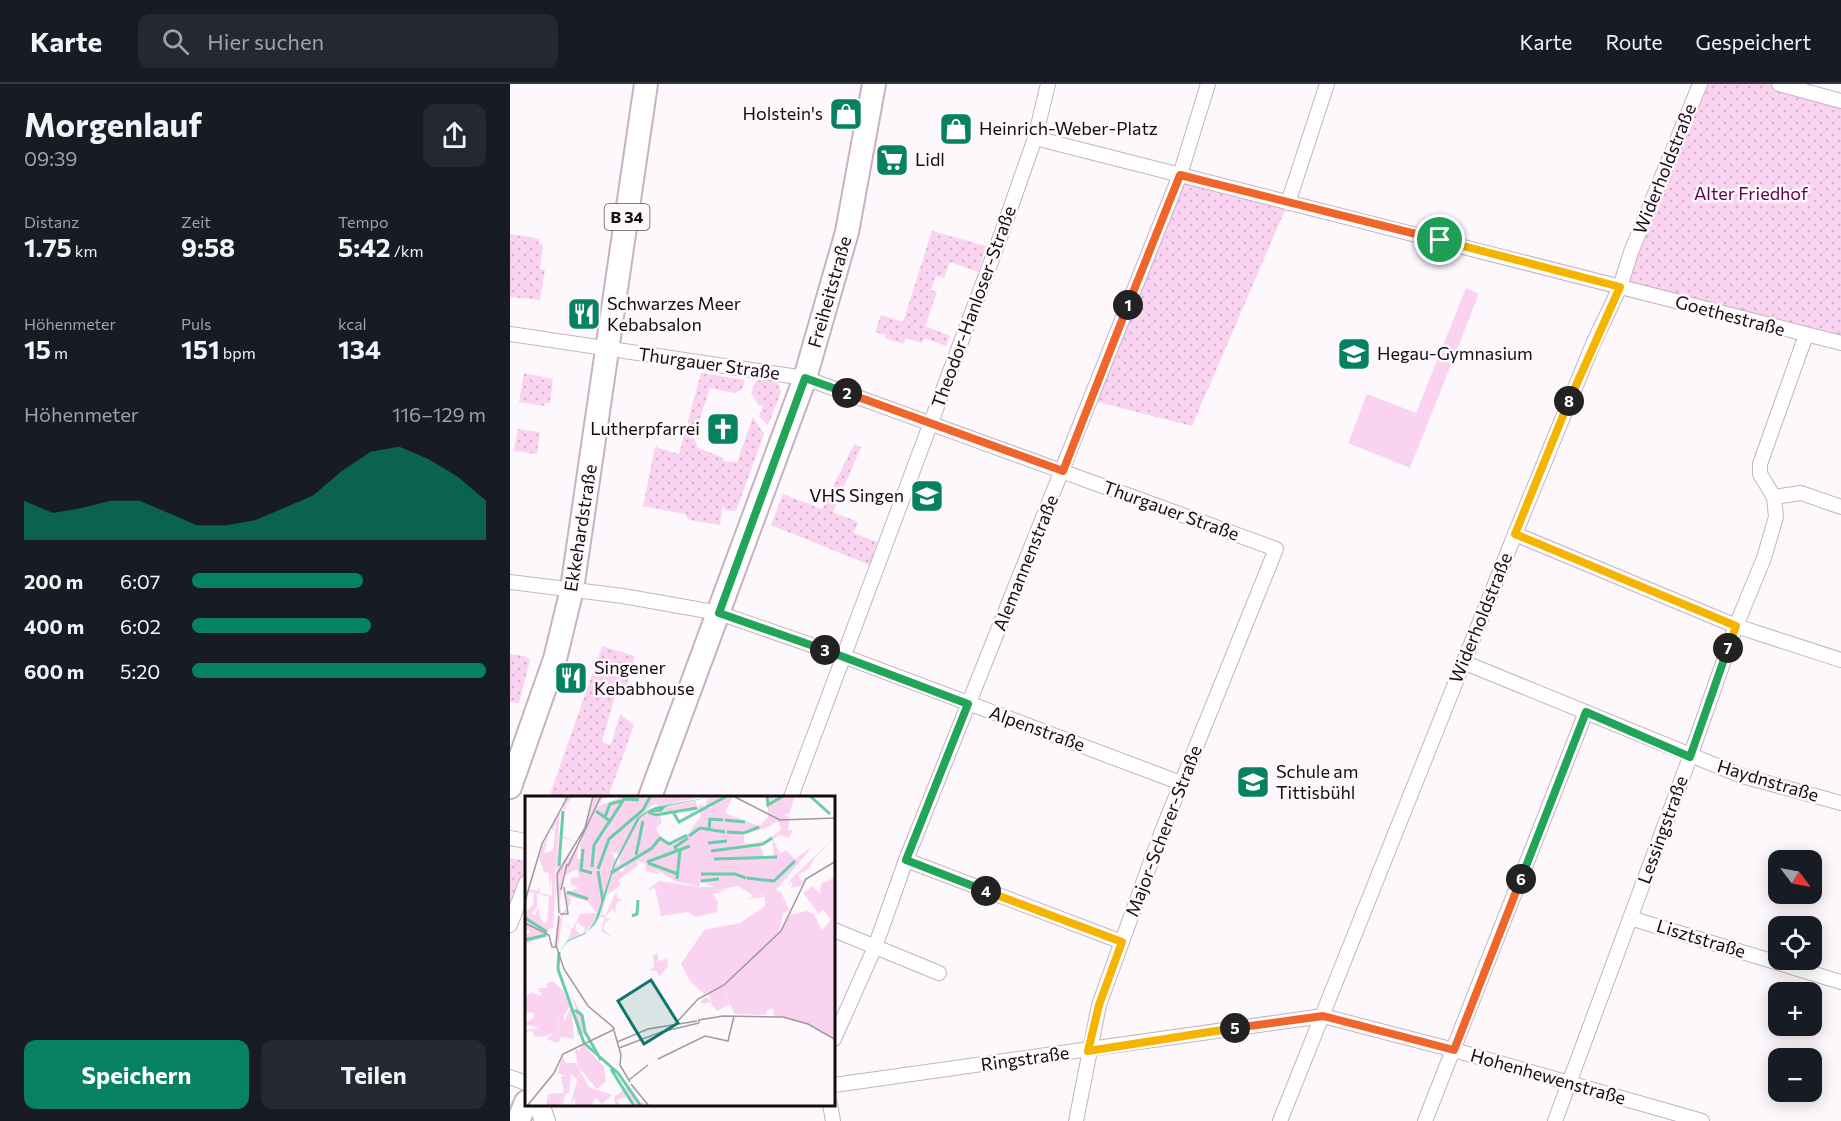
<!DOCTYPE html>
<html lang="de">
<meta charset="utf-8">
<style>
:root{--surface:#171b24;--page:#242831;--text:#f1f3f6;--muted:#9ea1a6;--line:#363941;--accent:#068262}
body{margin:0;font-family:Commissioner,sans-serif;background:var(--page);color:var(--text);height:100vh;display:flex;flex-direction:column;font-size:22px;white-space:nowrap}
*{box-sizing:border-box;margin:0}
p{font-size:20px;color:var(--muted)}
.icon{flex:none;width:33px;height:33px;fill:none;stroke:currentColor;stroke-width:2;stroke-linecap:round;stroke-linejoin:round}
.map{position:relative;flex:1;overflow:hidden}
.panel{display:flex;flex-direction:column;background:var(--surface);width:510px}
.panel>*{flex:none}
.needle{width:39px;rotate:122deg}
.buttons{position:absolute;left:1258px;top:766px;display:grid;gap:12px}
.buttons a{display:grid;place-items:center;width:54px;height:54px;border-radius:12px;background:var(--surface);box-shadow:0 3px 15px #0003;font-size:30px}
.pin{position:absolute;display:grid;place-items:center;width:51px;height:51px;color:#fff;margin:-26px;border:3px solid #fff;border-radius:50%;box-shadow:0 2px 6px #0007}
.km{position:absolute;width:30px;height:30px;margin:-15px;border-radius:50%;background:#222;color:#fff;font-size:16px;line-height:30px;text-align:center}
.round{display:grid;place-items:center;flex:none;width:63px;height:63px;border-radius:12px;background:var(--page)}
.summary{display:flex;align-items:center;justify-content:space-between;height:102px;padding:0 24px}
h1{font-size:33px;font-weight:700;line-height:45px}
.figures{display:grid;grid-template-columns:repeat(3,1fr);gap:9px;height:102px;padding:6px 24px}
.figures div{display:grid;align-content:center}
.figures b{font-size:26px;font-weight:700}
.figures small{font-size:16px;font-weight:400}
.figures p{font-size:16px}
.chart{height:168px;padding:12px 24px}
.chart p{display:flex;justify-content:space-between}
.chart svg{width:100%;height:108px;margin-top:6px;fill:var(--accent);opacity:.7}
.primary-button{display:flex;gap:12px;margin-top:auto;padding:12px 24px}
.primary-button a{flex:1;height:69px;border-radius:12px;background:var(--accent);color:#fff;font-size:24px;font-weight:700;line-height:69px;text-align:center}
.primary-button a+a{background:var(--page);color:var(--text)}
ul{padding:0 24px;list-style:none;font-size:20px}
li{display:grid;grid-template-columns:96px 72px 1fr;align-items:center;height:45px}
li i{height:15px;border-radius:8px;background:var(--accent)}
header{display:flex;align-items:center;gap:36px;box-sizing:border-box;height:84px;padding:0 30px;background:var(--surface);border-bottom:2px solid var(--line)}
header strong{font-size:28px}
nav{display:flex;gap:33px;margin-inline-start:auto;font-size:21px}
.search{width:420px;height:54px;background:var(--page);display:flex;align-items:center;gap:15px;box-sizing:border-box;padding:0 21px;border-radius:12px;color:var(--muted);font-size:22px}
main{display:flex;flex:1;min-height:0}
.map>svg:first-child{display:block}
.green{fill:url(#green-dots)}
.pitch{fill:#fad3f0}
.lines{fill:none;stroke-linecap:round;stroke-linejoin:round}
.street-casing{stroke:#c8b1c2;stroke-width:16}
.secondary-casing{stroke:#c8b1c2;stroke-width:22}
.primary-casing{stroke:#c8b1c2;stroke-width:26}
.street{stroke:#fff;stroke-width:14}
.secondary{stroke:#fff;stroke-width:20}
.primary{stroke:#fff;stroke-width:22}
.split-1-casing{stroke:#fff;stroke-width:12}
.split-2-casing{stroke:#fff;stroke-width:12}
.split-3-casing{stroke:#fff;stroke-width:12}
.split-4-casing{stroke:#fff;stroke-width:12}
.split-5-casing{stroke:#fff;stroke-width:12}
.split-6-casing{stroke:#fff;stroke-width:12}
.split-7-casing{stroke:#fff;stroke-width:12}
.split-8-casing{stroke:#fff;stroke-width:12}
.split-9-casing{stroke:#fff;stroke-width:12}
.split-1{stroke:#f0652b;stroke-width:8}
.split-2{stroke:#f0652b;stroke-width:8}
.split-3{stroke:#22a559;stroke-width:8}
.split-4{stroke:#22a559;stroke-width:8}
.split-5{stroke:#f5b400;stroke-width:8}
.split-6{stroke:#f0652b;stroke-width:8}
.split-7{stroke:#22a559;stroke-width:8}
.split-8{stroke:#f5b400;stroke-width:8}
.split-9{stroke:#f5b400;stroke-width:8}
.labels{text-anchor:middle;stroke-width:5;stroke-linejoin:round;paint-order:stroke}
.shield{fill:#fdf8fb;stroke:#595357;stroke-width:1.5}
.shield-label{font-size:16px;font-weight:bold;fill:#130c11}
.poi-label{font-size:18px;fill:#130c11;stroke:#fdf8fb;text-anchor:start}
.street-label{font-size:18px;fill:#130c11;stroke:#fdf8fb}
.park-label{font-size:18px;fill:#59034d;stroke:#fdf8fb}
.inset-river{fill:none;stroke:#69cda9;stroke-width:3}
.inset-road{fill:none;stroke:#9f9a9d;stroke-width:1.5}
.view{fill:#0f766e;fill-opacity:0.15;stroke:#0f766e;stroke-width:3}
.inset-edge{fill:none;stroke:#130c11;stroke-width:3}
</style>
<header>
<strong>Karte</strong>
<div class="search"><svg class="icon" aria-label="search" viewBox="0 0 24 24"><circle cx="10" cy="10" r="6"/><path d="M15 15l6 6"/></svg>Hier suchen</div>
<nav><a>Karte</a><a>Route</a><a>Gespeichert</a></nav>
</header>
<main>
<section class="panel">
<div class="summary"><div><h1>Morgenlauf</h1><p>09:39</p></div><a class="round"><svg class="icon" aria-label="share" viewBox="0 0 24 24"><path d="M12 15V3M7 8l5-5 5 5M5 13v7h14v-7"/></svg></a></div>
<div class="figures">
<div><p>Distanz</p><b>1.75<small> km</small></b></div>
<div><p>Zeit</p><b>9:58</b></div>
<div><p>Tempo</p><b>5:42<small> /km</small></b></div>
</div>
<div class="figures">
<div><p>Höhenmeter</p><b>15<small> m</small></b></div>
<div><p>Puls</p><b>151<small> bpm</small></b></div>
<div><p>kcal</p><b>134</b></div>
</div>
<div class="chart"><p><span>Höhenmeter</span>116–129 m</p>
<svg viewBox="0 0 160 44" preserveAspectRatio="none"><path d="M0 44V28L10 33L20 31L30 28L40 28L50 33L60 38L70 38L80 36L90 31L100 26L110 16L120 8L130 6L140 11L150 18L160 28V44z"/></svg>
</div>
<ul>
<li><b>200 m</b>6:07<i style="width:58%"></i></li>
<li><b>400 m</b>6:02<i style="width:61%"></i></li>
<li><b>600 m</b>5:20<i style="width:100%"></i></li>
</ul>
<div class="primary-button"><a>Speichern</a><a>Teilen</a></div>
</section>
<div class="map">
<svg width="1331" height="1037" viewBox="0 0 1331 1037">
<defs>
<pattern id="green-dots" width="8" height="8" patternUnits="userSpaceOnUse" patternTransform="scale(1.5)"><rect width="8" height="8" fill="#fad3f0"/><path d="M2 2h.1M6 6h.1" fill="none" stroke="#d5b4cd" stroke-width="1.8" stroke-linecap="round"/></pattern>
</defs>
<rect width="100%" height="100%" fill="#fdf8fb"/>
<g class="green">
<polygon points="1190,0 1269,0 1331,17 1331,259 1110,203"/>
<polygon points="670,91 778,119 682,342 580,316"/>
<polygon points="422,147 476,162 468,188 440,178 434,194 426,192 421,206 427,208 415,242 440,252 436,262 414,254 412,259 396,254 393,260 375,254 376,251 365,248 371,231 393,238"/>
<polygon points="0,150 30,155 29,159 33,160 30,185 35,186 30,216 0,213"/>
<polygon points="14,289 43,295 40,319 35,319 34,322 9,318"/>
<polygon points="191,289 235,296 232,306 223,309 200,304 185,349 182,349 188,364 214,374 213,377 227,378 243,333 254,350 226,427 215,426 213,421 210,441 179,436 175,430 133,422 145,363 169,370"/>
<polygon points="257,295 268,299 271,308 258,341 249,332 253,322 248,320 241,309 246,297"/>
<polygon points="8,345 30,348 27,370 4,367"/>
<polygon points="344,360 351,363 323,428 348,438 344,449 367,458 360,481 261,441 273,410 312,425"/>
<polygon points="92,562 125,572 115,607 107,605 92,658 101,661 110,630 124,641 98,713 39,713"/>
<polygon points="0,570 15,572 20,576 9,619 0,618"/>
<polygon points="0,774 16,777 16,786 0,827"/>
</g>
<polygon class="pitch" points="956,204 969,210 900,384 838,359 857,310 906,329"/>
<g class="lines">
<defs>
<g id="street">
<polyline points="1269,0 1331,17"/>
<polyline points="525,54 1331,259"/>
<polyline points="778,119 817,0"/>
<polyline points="0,250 295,294 766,465 652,747 589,921 566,1037"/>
<polyline points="1264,413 1291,409 1331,423"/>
<polyline points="1005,450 1226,542 1331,576"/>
<polyline points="0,498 113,512 209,529 333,572 671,699"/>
<polyline points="953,578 1232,692 1331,719"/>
<polyline points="281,713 491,151 525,54 538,0"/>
<polyline points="0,754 16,757"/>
<polyline points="396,776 612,858"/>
<polyline points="1120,834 1331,898"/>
<polyline points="0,841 16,799"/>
<polyline points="324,846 429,889"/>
<polyline points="324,955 365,863 396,776 670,91 698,0"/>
<polyline points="0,993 16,999"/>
<polyline points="324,1001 813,932 944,966 1192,1037"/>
<polyline points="320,1020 323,1037"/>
<polyline points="770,1037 1005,450 1083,260 1110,203 1121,168 1190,0"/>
<polyline points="915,1037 1076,628"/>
<polyline points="1045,1037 1180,673 1226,542 1254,474 1266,433 1264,413 1250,390 1250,380 1296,251"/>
</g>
<polyline id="secondary" points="29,1020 35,1037"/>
<g id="primary">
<polyline points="0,703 45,575 62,505 136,0"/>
<polyline points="140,713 295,294 337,148 364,0"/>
<polyline points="8,1037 16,1018"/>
</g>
</defs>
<use href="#street" class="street-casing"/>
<use href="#secondary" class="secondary-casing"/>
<use href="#primary" class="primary-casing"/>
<use href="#street" class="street"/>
<use href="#secondary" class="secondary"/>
<use href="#primary" class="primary"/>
</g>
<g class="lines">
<defs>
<polyline id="split-1" points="618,221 670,91 930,156"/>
<polyline id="split-2" points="337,309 553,387 618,221"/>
<polyline id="split-3" points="315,566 209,529 295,294 337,309"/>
<polyline id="split-4" points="315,566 458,620 396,776 476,807"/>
<polyline id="split-5" points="476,807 612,858 589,921 578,967 725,944"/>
<polyline id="split-6" points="725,944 813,932 944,966 1011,795"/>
<polyline id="split-7" points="1011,795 1076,628 1180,673 1218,564"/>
<polyline id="split-8" points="1059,317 1005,450 1226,542 1218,564"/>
<polyline id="split-9" points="930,156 1110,203 1059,317"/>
</defs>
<use href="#split-1" class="split-1-casing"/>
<use href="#split-2" class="split-2-casing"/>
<use href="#split-3" class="split-3-casing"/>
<use href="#split-4" class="split-4-casing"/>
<use href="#split-5" class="split-5-casing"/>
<use href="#split-6" class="split-6-casing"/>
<use href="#split-7" class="split-7-casing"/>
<use href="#split-8" class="split-8-casing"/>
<use href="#split-9" class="split-9-casing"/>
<use href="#split-1" class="split-1"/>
<use href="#split-2" class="split-2"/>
<use href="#split-3" class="split-3"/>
<use href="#split-4" class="split-4"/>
<use href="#split-5" class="split-5"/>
<use href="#split-6" class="split-6"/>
<use href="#split-7" class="split-7"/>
<use href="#split-8" class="split-8"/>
<use href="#split-9" class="split-9"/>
</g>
<defs>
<symbol id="shop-square" viewBox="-11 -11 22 22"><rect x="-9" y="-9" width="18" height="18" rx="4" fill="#068262" stroke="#fdf8fb"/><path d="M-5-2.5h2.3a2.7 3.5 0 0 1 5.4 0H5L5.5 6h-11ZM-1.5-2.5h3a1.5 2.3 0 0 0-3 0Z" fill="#fff"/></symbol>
<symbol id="supermarket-square" viewBox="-11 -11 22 22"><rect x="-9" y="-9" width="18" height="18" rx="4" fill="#068262" stroke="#fdf8fb"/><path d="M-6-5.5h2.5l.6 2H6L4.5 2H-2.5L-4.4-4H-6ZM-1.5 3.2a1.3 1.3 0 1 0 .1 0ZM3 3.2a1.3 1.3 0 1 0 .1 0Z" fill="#fff"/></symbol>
<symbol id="restaurant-square" viewBox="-11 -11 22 22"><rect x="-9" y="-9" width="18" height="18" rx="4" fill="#068262" stroke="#fdf8fb"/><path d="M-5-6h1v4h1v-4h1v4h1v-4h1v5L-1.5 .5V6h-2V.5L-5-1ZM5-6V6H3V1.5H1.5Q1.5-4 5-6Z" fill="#fff"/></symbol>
<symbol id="school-square" viewBox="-11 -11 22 22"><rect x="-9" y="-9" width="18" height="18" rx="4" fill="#068262" stroke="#fdf8fb"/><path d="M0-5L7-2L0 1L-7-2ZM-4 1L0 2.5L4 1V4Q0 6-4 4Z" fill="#fff"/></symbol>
<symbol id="church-square" viewBox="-11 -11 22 22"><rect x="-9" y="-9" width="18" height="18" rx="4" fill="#068262" stroke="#fdf8fb"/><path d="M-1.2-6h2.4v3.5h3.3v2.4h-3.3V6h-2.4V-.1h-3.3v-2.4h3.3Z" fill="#fff"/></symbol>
</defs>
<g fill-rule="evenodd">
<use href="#shop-square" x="317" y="11" width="38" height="38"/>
<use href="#shop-square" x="427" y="26" width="38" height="38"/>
<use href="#supermarket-square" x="363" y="57" width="38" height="38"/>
<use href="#restaurant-square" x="55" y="211" width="38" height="38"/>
<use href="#school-square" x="825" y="251" width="38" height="38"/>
<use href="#church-square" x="194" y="326" width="38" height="38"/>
<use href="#school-square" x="398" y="393" width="38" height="38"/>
<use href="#restaurant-square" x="42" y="575" width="38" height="38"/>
<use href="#school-square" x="724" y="679" width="38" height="38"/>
</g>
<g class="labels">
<rect class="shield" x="94.5" y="120" width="45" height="26" rx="4.5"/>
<g class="shield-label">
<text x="117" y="139">B 34</text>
</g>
<g class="poi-label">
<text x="313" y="36" text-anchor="end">Holstein's</text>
<text x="469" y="51">Heinrich-Weber-Platz</text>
<text x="405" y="82">Lidl</text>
<text x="97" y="226">Schwarzes Meer<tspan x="97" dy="21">Kebabsalon</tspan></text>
<text x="867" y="276">Hegau-Gymnasium</text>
<text x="190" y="351" text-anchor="end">Lutherpfarrei</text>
<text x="394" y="418" text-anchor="end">VHS Singen</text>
<text x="84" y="590">Singener<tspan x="84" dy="21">Kebabhouse</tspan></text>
<text x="766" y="694">Schule am<tspan x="766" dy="21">Tittisbühl</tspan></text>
</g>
<g class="street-label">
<text transform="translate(1155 85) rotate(-68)" y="6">Widerholdstraße</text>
<text transform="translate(320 208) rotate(-74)" y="6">Freiheitstraße</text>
<text transform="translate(464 223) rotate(-70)" y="6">Theodor-Hanloser-Straße</text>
<text transform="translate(1220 232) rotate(15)" y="6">Goethestraße</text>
<text transform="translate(199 280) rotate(8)" y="6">Thurgauer Straße</text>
<text transform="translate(661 427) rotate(20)" y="6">Thurgauer Straße</text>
<text transform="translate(71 444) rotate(-81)" y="6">Ekkehardstraße</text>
<text transform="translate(516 479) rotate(-68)" y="6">Alemannenstraße</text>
<text transform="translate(971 534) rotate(-68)" y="6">Widerholdstraße</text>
<text transform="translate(527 645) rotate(20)" y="6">Alpenstraße</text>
<text transform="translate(1258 697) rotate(17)" y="6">Haydnstraße</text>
<text transform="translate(1153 746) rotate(-70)" y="6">Lessingstraße</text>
<text transform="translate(654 747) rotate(-69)" y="6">Major-Scherer-Straße</text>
<text transform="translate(1191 855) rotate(17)" y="6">Lisztstraße</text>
<text transform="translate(515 975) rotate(-8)" y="6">Ringstraße</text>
<text transform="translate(1038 993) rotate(16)" y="6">Hohenhewenstraße</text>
</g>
<g class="park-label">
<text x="1241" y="116">Alter Friedhof</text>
</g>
</g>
<g transform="translate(15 712)">
<rect width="310" height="310" fill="#fdf8fb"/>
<path d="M40 0H48L39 12 43 10 38 16 36 39 50 46 36 41V70L50 47 42 65 53 49 52 63H56L55 49 69 0H80L72 11 99 0H120L123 4 125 0 173 2 134 10 131 7 120 14 127 12 135 18 142 10 171 5 172 12 177 8 179 11 188 12 180 9 183 2 208 0 200 17 234 30 243 21V0H270L264 18H258L265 22 263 34H268L264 42 256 39 248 43 255 58 261 54 270 63 288 50 251 94 256 96 249 100 230 99 212 90 187 96 196 88 189 91 176 85 174 91 150 85 130 73 134 78 121 75 120 67 112 65 113 70 93 84 96 89 82 99 77 118 80 120 91 96 93 103H98L91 108 90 119 88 112 80 121 86 124 81 125 78 133 88 142 76 135 80 122 75 121 87 78 91 81 93 74 97 76 101 70 94 71 95 58 86 56 78 75 72 73V79L83 86 70 125 57 139 60 132 52 126 50 133 56 139 42 145 47 133 39 131 48 132 55 118 38 119 33 150 29 151 34 110 32 92 29 111 30 79ZM173 13 176 20 162 39 144 48 136 43 131 32 137 27 135 18ZM253 25 256 34 239 46 219 47V37L239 33ZM247 43 249 59 244 61H239L235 49 196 53ZM52 73 54 81 45 82 46 88 54 92 39 97 42 113 36 117V105L35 117H40L43 116 41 109 43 112 47 103 42 100 62 105 72 117 37 119 32 129 39 74V80ZM35 14 28 131 21 135 23 140 0 148V138L6 136 0 132V116L8 109 9 97 4 96 0 111V108L7 78 24 35 19 57 28 54 31 27 28 35 26 32ZM14 61 19 76 24 77 25 96 27 77V100L15 97 14 88 13 95 4 93ZM12 97 24 101 22 131V124L19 128 15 122 14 111 10 119 7 117 12 111ZM307 44 289 63 284 72 288 76 284 73 273 79 276 85 282 81 276 90 266 92 268 85 263 89 266 83ZM133 157V165L142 163 143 170 134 181 132 175 124 174 129 171 128 159ZM197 190 205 208 192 215 185 206 177 208 176 205 182 201 187 207 183 197ZM46 199 60 224V236L52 240 51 213ZM41 200 44 206 47 218 49 243 36 241 33 247 21 243 29 237 21 240 34 219 32 235 35 234 45 213ZM58 248 79 271 81 285 72 293 53 271 50 253 54 254ZM37 259 41 267H51L64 291 87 299 77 308 71 302 66 310H50V302L45 310 52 284 46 278 44 298 41 297 37 310H21L23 298 39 297 36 280 43 281 33 277ZM104 290 114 306 120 308 119 310H109L103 300 92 304 96 310H91L89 301Z" fill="#fad3f0" fill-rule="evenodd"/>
<path d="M86 55 94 71 91 81 86 77 83 86 72 79V73L78 75ZM310 81V243L287 230 248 219 249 213 242 214 241 219 210 218 197 190 179 198 165 185 156 168 179 134 215 127 240 110V101L223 103 229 100 216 92 236 100 256 96 264 114 258 118 254 135 265 119 281 115 289 118 297 134 306 124 298 113 294 118 278 97 288 90 295 98 296 88ZM134 85 174 91H189L195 85 197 89 187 96 206 93 188 98 193 106 192 116 171 121 163 116 136 120 130 92 122 94ZM27 185 37 193 45 210 39 220 40 235 37 231 32 236 34 223 21 240 10 241 7 235 0 236V230L1 234 14 232 0 228 9 221 8 217 0 216V201L6 197 0 194 17 200 13 192H22V187Z" fill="#fad3f0"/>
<path d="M191 0 142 10 136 16H123L115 22 90 69 74 121 70 128 60 138 42 146 34 157 42 145 62 136 70 125 89 67 112 22 121 16 130 11Z" fill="#69cda9"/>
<path class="inset-river" d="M242 0 243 9 258 0M285 0 305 18M71 15 85 25 99 3 114 4M123 16 131 19 172 12M148 16 154 26 202 0M80 21 85 8 96 5M200 24 220 26M184 33 185 23 198 24M202 36 219 37 234 31M164 40 175 32 200 36M183 47 202 45M58 53 56 74 67 77M152 55 150 51 163 42M186 55 238 48 247 42M111 59 118 25M189 63 252 61M122 66 165 50M123 67 153 78M34 70 38 15M67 71 69 49 84 26M73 73 84 43 118 14 125 1M73 75 78 105M86 77 127 52 135 42 144 48 162 39M176 78H210L221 82M222 82 249 85 270 65M152 83 155 54M176 85 194 83M42 96 63 103M107 120 112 118 113 104M0 122 22 136M0 144 21 139M34 156 33 173 59 247 93 277 116 310M50 214 57 219 60 236 76 264M86 273 109 310"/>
<path class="inset-road" d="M208 0 255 24 311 22M43 70 76 0M36 94 42 68M0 105 17 48 43 0M34 117 32 78 60 32 68 0M35 118H43L39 91M34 120 31 149 39 173 63 210 88 231 96 259M0 127 24 139 27 151H32M151 227 173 203 199 189 256 135 281 83 311 65M174 227V224L198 220 258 221 283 228 311 244M92 246 123 233 172 225M94 252 136 236 174 227M96 258 95 269 105 286M133 263 180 240 203 245 209 220M104 284 123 269M106 288 124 310M2 310 29 277 38 258 90 233"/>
<path class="view" d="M126 184 153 227 119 248 93 205Z"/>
<rect width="310" height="310" class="inset-edge"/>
</g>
</svg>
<div class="buttons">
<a><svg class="needle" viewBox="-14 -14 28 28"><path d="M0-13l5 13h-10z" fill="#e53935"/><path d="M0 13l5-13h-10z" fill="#9ea1a6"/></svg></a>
<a><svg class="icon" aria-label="locate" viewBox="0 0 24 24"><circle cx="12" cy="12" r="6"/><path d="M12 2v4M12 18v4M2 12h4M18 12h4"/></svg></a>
<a>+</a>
<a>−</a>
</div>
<div class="pin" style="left:930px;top:156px;background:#1e9e55"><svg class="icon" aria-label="arrive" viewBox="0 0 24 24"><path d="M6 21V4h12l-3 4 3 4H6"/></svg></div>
<b class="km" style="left:618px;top:221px">1</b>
<b class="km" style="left:337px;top:309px">2</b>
<b class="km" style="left:315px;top:566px">3</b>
<b class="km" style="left:476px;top:807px">4</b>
<b class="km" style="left:725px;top:944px">5</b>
<b class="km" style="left:1011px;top:795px">6</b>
<b class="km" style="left:1218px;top:564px">7</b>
<b class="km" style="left:1059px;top:317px">8</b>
</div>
</main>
